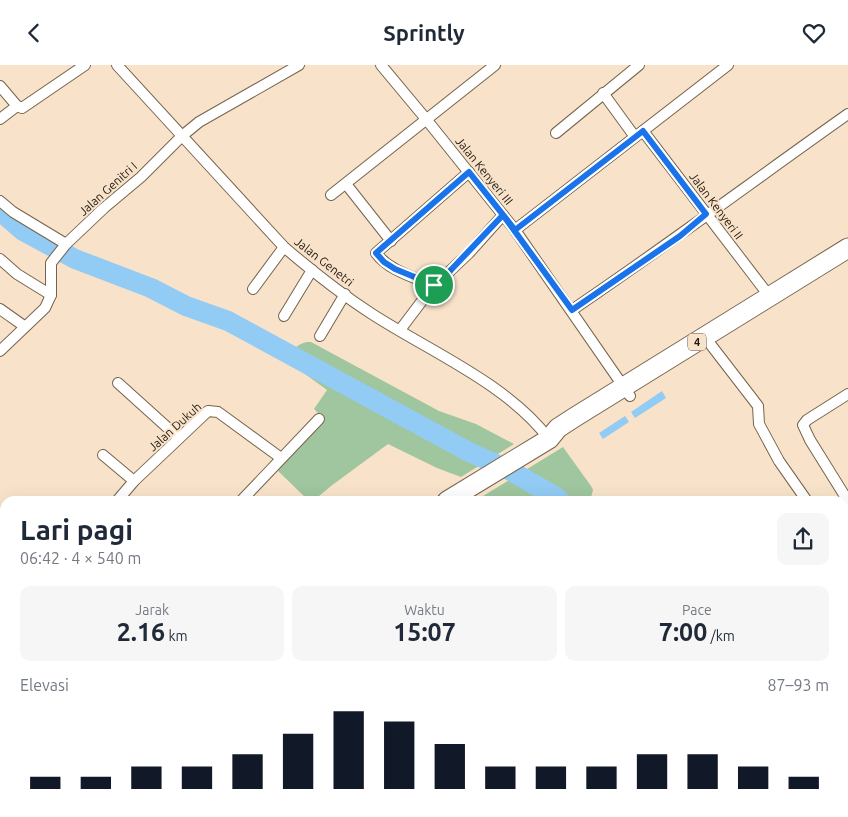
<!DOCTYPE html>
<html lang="id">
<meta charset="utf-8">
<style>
:root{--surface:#fff;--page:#f6f6f7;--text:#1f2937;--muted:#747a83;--accent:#111827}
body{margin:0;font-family:Ubuntu,sans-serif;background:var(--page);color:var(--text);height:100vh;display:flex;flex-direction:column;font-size:19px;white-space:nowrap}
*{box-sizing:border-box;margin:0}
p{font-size:16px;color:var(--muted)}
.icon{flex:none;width:28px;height:28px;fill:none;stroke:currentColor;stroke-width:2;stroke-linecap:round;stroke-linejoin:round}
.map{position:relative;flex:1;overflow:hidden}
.panel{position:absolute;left:0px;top:431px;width:849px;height:321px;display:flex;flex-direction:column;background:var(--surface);border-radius:15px 15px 0 0;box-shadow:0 5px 20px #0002}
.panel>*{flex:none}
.pin{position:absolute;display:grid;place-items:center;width:42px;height:42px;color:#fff;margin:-21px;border:2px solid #fff;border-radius:50%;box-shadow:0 1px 5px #0007}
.round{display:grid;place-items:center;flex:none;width:52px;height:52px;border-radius:10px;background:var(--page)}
.summary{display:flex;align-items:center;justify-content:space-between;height:85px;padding:0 20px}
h1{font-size:28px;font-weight:600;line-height:38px}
.stats{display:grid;grid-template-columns:repeat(3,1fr);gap:8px;height:85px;padding:5px 20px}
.stats div{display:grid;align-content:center;border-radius:10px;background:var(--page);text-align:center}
.stats b{font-size:25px;font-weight:600}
.stats small{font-size:14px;font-weight:400}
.stats p{font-size:14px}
.chart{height:140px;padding:10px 20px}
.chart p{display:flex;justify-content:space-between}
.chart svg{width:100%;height:90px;margin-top:5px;stroke:var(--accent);stroke-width:6}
header{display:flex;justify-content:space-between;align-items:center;height:65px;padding:0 20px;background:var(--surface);font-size:22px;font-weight:600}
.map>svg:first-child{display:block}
.green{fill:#9fc69e}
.water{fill:#92cbf3}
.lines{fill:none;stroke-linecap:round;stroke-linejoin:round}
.river{stroke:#92cbf3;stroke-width:20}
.street-casing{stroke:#75634c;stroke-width:12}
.highway-casing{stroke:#75634c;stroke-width:21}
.street{stroke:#fff;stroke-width:10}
.highway{stroke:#fff;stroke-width:19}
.route-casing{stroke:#fff;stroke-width:10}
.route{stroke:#1a73e8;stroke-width:6}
.labels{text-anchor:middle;stroke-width:4;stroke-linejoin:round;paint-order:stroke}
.shield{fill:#f8e3ca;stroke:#625648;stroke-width:1}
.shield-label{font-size:11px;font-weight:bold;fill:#211910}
.street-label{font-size:12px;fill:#211910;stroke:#f8e3ca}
</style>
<header><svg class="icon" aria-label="back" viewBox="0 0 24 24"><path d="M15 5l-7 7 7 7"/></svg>Sprintly<svg class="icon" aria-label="heart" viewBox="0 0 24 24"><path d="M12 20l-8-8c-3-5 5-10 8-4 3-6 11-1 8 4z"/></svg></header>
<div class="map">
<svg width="848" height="752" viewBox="0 0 848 752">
<rect width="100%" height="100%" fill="#f8e3ca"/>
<g class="green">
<path d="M307 277H311L439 346 476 359 514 379 461 412 437 403 388 379 331 421 313 436H309L276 404 325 355 314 344 327 325 286 295C292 286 296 279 307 277Z"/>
<polygon points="563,382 591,421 593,425 590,436 475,436"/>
<polygon points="848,598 848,658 844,662 844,599"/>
<rect x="637" y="748" width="59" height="4"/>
</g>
<g class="water">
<polygon points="662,326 666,333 635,353 631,347"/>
<polygon points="625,351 629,357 603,374 599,368"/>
</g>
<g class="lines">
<g class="river">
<polyline points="0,146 23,166 75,194 151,223 186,241 228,256 469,387 509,405 556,432 560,436"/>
<polyline points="677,752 677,748"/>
</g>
<defs>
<g id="street">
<path d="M117 0 284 182C312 206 341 229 372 249 429 286 508 319 549 374"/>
<polyline points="381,0 426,54 515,165 630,331"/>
<polyline points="0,21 17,41 22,43 85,0"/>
<polyline points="603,28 635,72"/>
<polyline points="0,54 17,41"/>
<polyline points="643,66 770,232"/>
<polyline points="556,68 639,0"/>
<path d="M469 107 376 188C388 205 413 212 432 220H435L469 188 503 150"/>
<polyline points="346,119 391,176"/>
<polyline points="331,130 495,0"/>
<polyline points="0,136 13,147 66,179"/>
<polyline points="515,165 728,0"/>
<polyline points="0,194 17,209 51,230"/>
<polyline points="253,224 284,182"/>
<polyline points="0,244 24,261"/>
<path d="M572 245C665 182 756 114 848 49"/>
<polyline points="284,251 312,205"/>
<polyline points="400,265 434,220"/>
<polyline points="320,271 345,229"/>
<polyline points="711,280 758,341 759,359 779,396 807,436"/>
<polyline points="0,286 45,243 51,230 51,198 66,179 104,143 141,112 182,71 199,57 299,0"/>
<polyline points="118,318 179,373"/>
<polyline points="848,329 807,355 803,360 810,375 848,436"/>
<polyline points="103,390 134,416"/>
<polyline points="117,436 134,416 208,346 218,347 281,393"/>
<polyline points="241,436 319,354"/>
<polyline points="844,488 848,494"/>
<polyline points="0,545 5,540"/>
<polyline points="0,650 5,653"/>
<polyline points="237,748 251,752"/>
<polyline points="185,752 187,748"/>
<polyline points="381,752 385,748"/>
</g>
<g id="highway">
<polyline points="447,436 549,374 558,363 575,352 848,183"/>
<polyline points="0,717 5,713"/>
</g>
</defs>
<use href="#street" class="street-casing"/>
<use href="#highway" class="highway-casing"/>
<use href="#street" class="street"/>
<use href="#highway" class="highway"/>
</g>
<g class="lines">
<defs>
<polyline id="route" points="434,220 449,207 503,150 572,245 680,171 706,149 643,66 515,165 469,107 376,188 384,197 395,204 434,220"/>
</defs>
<use href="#route" class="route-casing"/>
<use href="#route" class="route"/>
</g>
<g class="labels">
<rect class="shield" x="688" y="268.5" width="18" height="17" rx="4"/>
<g class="shield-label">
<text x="697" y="281">4</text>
</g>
<g class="street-label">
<text transform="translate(484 106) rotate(51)" y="4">Jalan Kenyeri III</text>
<text transform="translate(108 124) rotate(-42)" y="4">Jalan Genitri I</text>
<text transform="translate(716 141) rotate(53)" y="4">Jalan Kenyeri II</text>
<text transform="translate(324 197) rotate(38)" y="4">Jalan Genetri</text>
<text transform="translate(175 362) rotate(-42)" y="4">Jalan Dukuh</text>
</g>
</g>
</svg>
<div class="pin" style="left:434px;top:220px;background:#1e9e55"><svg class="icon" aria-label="arrive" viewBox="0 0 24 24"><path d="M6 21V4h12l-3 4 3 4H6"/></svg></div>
<section class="panel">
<div class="summary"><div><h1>Lari pagi</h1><p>06:42 · 4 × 540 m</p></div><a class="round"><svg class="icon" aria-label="share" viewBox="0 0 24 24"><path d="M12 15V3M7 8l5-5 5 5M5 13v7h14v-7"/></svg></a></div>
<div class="stats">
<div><p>Jarak</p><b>2.16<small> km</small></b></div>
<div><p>Waktu</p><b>15:07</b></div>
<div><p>Pace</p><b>7:00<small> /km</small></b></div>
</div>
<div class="chart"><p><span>Elevasi</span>87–93 m</p>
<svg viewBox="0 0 160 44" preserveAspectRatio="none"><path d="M5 44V38M15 44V38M25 44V33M35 44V33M45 44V27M55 44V17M65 44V6M75 44V11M85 44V22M95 44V33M105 44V33M115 44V33M125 44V27M135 44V27M145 44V33M155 44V38"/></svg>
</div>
</section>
</div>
